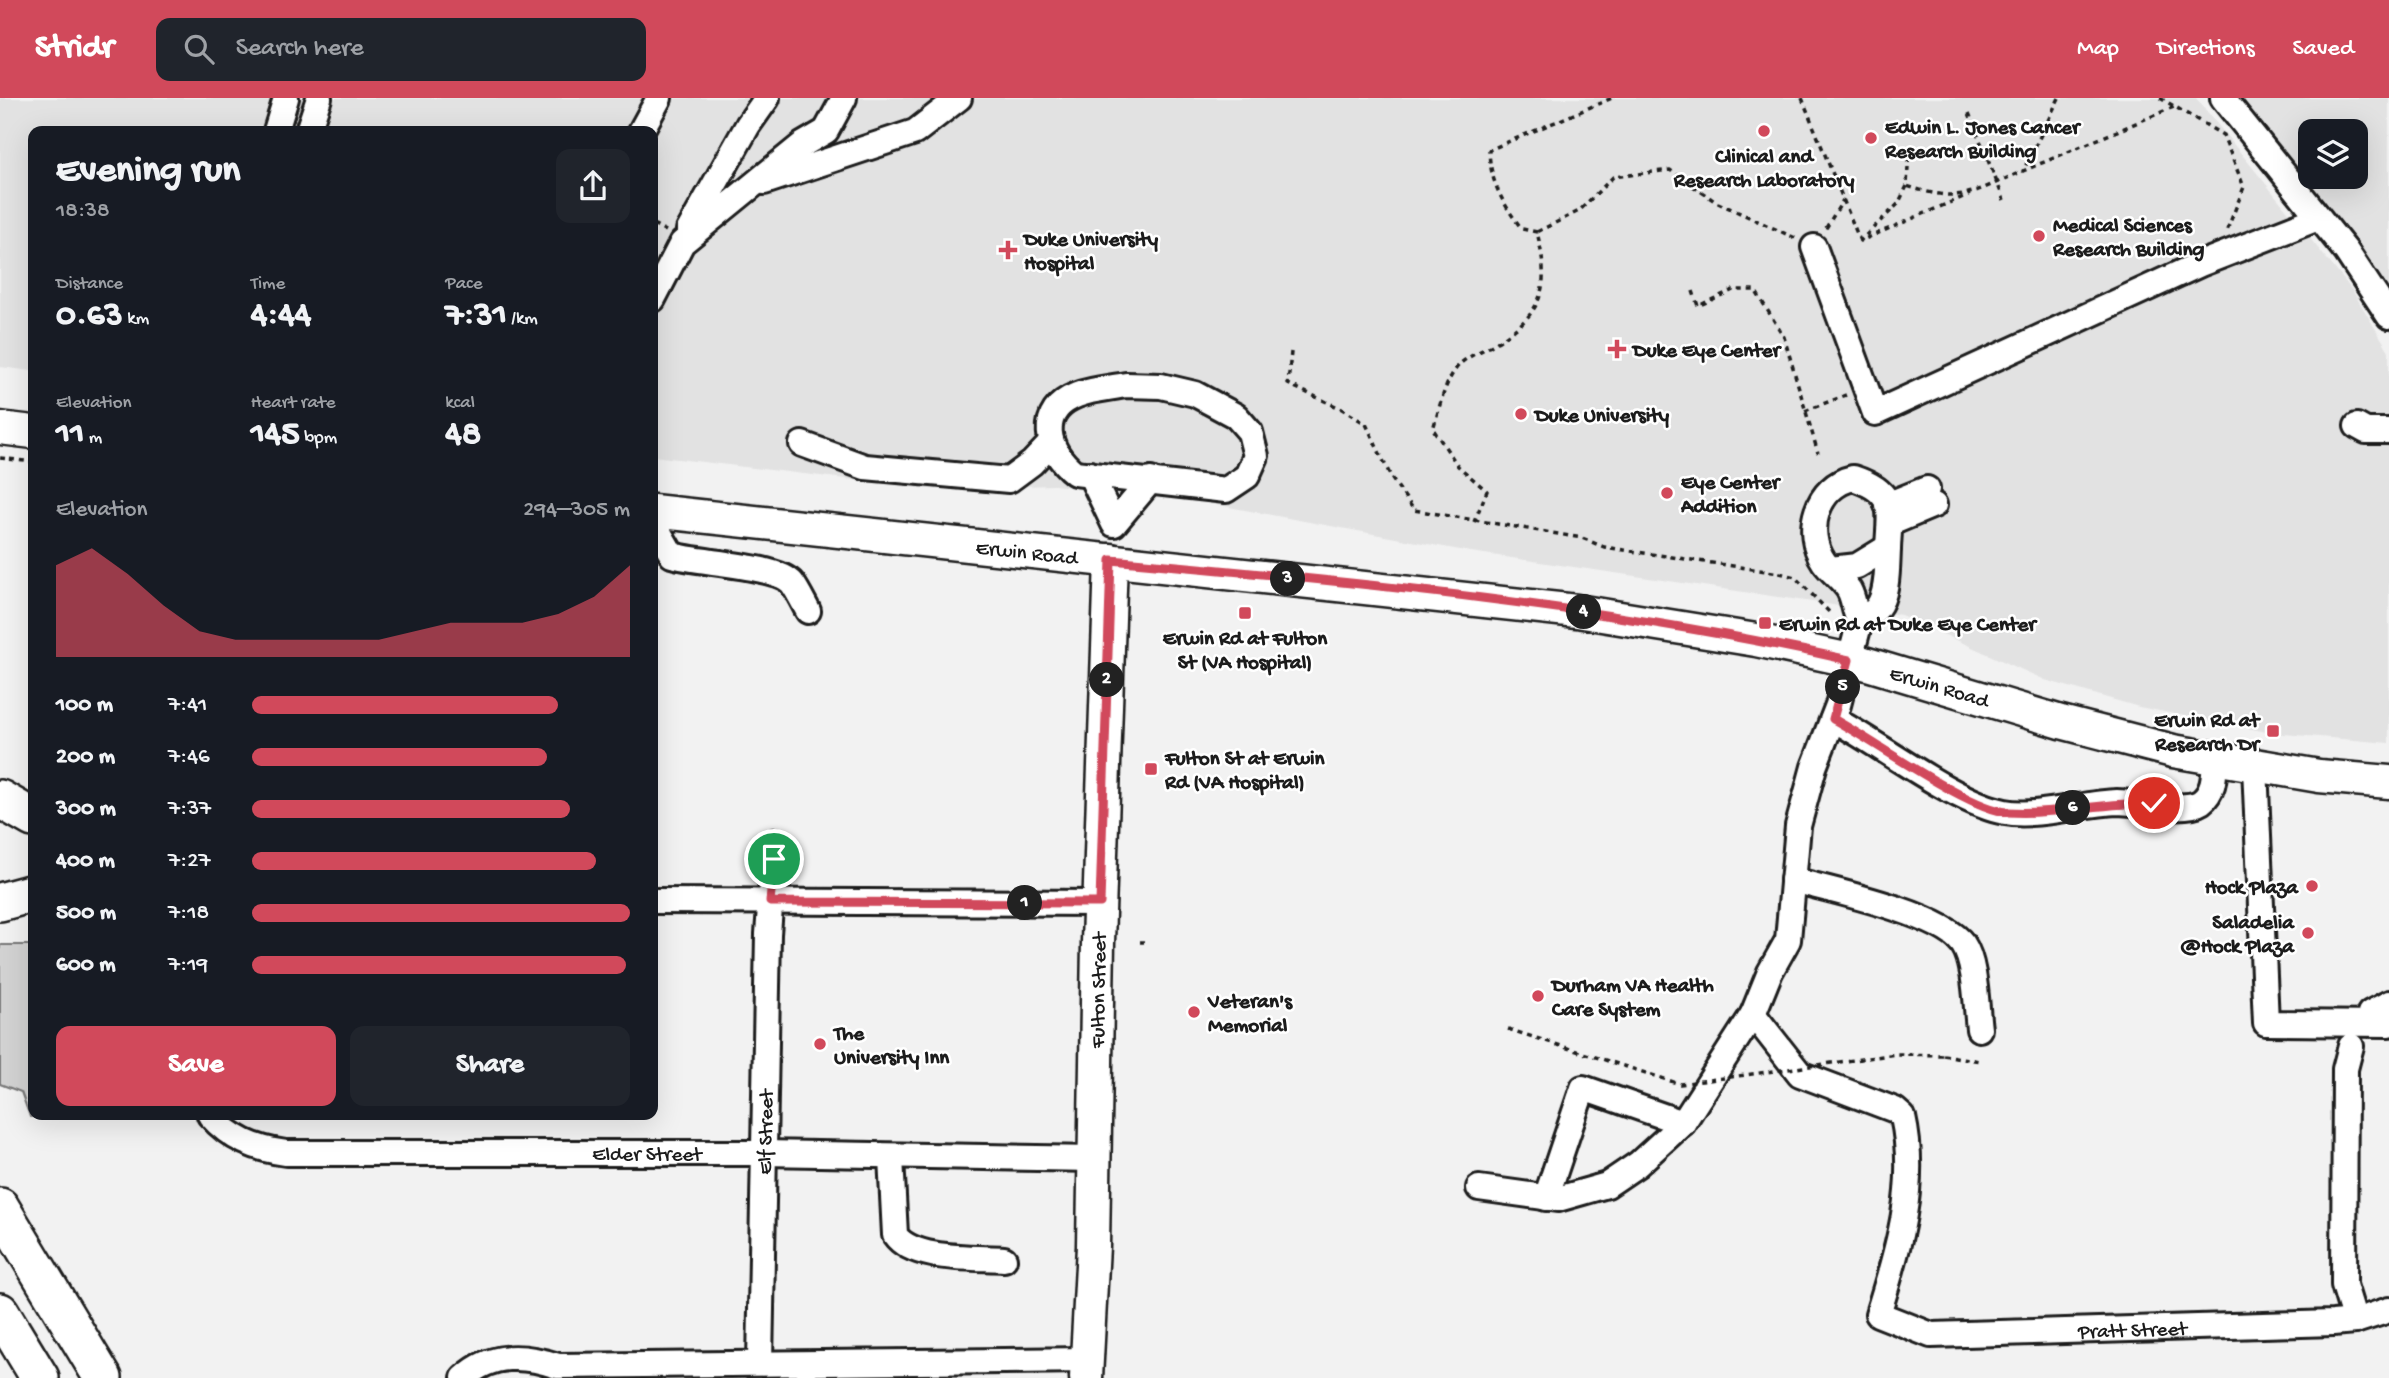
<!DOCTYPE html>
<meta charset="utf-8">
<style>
:root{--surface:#171b24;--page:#20242c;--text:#f1f3f6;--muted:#9ea1a6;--accent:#d1495b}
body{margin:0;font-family:"Gochi Hand",sans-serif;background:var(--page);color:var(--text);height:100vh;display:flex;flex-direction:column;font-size:26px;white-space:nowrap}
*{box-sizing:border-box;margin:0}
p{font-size:23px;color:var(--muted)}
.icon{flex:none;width:38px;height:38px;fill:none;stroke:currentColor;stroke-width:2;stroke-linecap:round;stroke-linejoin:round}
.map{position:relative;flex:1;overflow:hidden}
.drawer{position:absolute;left:28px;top:28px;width:630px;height:994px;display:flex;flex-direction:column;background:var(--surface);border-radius:14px;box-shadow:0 7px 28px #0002}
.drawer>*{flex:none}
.fabs{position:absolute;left:2298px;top:21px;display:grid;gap:14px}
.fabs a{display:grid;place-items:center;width:70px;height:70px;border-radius:14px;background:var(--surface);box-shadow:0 7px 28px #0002;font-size:35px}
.pin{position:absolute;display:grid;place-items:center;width:60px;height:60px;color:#fff;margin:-30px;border:4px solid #fff;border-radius:50%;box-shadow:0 2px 7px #0007}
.km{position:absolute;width:35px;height:35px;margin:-18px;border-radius:50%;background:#222;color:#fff;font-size:19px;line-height:35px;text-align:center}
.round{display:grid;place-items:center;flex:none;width:74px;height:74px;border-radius:14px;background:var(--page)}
.head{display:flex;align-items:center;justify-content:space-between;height:119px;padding:0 28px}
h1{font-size:38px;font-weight:800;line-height:52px}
.metrics{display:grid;grid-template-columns:repeat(3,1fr);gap:10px;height:119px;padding:7px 28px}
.metrics div{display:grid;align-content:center}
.metrics b{font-size:35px;font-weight:800}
.metrics small{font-size:19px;font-weight:400}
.metrics p{font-size:19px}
.chart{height:196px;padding:14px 28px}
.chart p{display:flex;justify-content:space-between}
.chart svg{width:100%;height:126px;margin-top:7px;fill:var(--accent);opacity:.7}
.action{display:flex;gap:14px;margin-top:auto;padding:14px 28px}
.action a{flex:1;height:80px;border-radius:14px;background:var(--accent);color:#fff;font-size:28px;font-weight:800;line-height:80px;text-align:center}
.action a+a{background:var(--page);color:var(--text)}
ul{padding:0 28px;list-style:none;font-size:23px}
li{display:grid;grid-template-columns:112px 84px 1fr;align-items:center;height:52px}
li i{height:18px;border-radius:9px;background:var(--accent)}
header{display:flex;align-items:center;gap:42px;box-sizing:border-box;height:98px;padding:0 35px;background:var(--accent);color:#fff}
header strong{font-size:33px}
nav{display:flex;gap:38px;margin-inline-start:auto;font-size:24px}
.search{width:490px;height:63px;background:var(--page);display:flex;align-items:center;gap:18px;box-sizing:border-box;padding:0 24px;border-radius:14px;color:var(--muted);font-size:26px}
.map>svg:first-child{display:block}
.built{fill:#e2e2e2;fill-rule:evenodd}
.green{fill:#d2d2d2;stroke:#777;stroke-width:2}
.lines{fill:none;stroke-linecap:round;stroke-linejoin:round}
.minor-casing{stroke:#1c1c1c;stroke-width:30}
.major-casing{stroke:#1c1c1c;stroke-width:37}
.highway-casing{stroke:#1c1c1c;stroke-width:42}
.path{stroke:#1c1c1c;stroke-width:3.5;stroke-dasharray:5 5;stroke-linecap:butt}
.minor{stroke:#fff;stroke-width:24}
.major{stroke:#fff;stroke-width:32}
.highway{stroke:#fff;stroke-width:37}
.path-bridge{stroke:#1c1c1c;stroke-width:3.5;stroke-dasharray:5 5;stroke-linecap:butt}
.route-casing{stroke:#fff;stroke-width:14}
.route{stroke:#d1495b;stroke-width:9}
.poi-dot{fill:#d1495b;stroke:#fff;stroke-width:2.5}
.labels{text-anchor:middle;stroke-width:5;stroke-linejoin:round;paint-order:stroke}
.poi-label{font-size:21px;font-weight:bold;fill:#1c1c1c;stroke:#fff;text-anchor:start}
.street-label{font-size:21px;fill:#1c1c1c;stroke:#fff}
</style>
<header>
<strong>Stridr</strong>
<div class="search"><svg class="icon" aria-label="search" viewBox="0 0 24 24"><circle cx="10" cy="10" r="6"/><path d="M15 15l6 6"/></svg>Search here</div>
<nav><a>Map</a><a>Directions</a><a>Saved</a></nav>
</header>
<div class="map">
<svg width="2389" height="1280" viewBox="0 0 2389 1280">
<rect width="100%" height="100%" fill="#f2f2f2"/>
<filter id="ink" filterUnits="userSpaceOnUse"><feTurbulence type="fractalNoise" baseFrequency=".0143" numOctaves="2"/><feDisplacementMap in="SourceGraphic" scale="14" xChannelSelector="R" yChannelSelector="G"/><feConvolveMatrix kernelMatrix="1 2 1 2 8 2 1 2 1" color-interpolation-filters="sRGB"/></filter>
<g filter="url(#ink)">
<g class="built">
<polygon points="0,0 2196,0 2352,192 2389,253 2389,645 2272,635 2139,609 2045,582 1901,517 1471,454 1180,400 1054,387 929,391 653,358 653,33 33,33 33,273 0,269"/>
<path d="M2242 0H2389V190L2354 140ZM2310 33H2356V79H2310Z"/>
</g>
<polygon class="green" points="0,847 33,847 33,1017 47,1018 30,1019 21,994 0,986"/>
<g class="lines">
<defs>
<g id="minor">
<polyline points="2223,0 2346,153 2389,218"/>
<polyline points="276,33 286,0"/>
<polyline points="308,33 319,0"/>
<polyline points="641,33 659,0"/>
<polyline points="764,84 915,34 959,0"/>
<polyline points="689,132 748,27 767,0"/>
<polyline points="1814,149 1875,315 2200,166 2318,120"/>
<polyline points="653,201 682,145 802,47 826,33 844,0"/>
<path d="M1126 287 1161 288 1195 296 1236 318 1250 334 1256 358 1247 378 1226 392 1075 375C1046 353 1036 313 1077 297 1092 291 1110 290 1126 287Z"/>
<polyline points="2357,328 2366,333 2389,333"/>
<polyline points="802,346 865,369 1009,382 1032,365 1050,346"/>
<polyline points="1090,376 1114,426 1151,382"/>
<path d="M1853 380C1899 395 1889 414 1888 452 1887 468 1888 496 1877 510 1873 515 1865 519 1860 523 1853 512 1855 503 1849 492 1842 481 1831 474 1824 464 1803 433 1817 388 1853 380Z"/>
<polyline points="1887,407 1927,391"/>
<path d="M653 424 672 457C699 465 777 467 792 485 798 493 803 504 808 513"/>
<polyline points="1891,425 1934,407"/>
<polyline points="1831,471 1857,468 1888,449"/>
<path d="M1833 621C1880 646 1957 706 2005 714 2037 720 2084 705 2117 704 2136 704 2186 714 2201 704 2215 693 2214 677 2215 661"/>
<polyline points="2255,668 2266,925 2389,926"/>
<path d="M1793 782C1831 792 1942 816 1963 846 1976 865 1976 908 1979 931"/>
<polyline points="653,803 1100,805"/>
<polyline points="2370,915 2389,905"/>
<path id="s1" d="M1753 916 1800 976 1895 1012 1903 1019C1918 1086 1898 1152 1878 1216L1931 1237 2333 1225 2355 1223 2389 1212"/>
<polyline points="2351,948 2345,971 2344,1187 2355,1223"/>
<path id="s2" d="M210 1017C231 1041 256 1051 286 1055H763L1095 1061"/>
<path d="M891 1059 895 1137C913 1163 974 1159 1004 1161"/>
<polyline points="1479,1090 1558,1101 1607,1087 1638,1066 1683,1025 1753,916 1770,874 1788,842 1798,728 1814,669 1838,607 1860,523"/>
<polyline points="1546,1100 1583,990 1683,1025"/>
<path id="s3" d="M760 1265 768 836 775 744"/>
<path d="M464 1280C491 1254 525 1257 558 1268L1088 1262"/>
</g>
<g id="major">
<polyline points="0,330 33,334"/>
<path id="s4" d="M653 413 1577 513 1756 542 1864 565 2061 624 2173 653 2319 678 2389 684"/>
<path id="s5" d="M1086 1280 1093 1148 1098 844 1111 462"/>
</g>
<g id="highway">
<polyline points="0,701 33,720"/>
<polyline points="0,804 33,795"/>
<polyline points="0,1109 103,1280"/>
<polyline points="0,1214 40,1280"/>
</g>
</defs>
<use href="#minor" class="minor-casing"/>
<use href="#major" class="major-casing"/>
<use href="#highway" class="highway-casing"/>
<g class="path">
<polyline points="1802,0 1860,143"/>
<polyline points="2059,0 2023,73 2176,8"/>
<polyline points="2160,0 2223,37 2244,89 2227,132"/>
<polyline points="1969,15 2004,102"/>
<path d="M1909 49 1907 88C1961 106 1972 95 2023 73"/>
<polyline points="1907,88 1898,106 1860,143 1970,96"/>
<polyline points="653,126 666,133"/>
<polyline points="1826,130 1843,102"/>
<path d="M1537 134 1522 131C1503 106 1490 84 1489 52L1612 0"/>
<polyline points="1693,193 1698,208 1733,192 1755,192 1784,239 1818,355"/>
<polyline points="1291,254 1288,286 1342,311 1366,326 1392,381 1414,412 1582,440 1604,449 1780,475 1795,479 1830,515"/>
<polyline points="1805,313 1846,297"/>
<polyline points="0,360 33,364"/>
<path d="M1474 424 1487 393 1458 368 1433 331C1440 309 1444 283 1460 266 1469 257 1485 252 1497 244 1545 214 1550 188 1537 134L1579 113 1613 79 1670 72 1716 104 1795 140"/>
<polyline points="1140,844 1144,844"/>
<polyline points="1943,957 1980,963"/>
</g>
<use href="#minor" class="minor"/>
<use href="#major" class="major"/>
<use href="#highway" class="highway"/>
<polyline class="path-bridge" points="1508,931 1680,986 1897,956 1943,957"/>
</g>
</g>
<g class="lines" filter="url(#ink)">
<defs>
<path id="route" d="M774 761 770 804 1100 805 1111 462C1358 484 1607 508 1849 562L1833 621C1873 642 1969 712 2008 714 2056 717 2105 704 2154 705"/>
</defs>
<use href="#route" class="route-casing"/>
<use href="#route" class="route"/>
</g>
<g class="poi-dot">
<circle cx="1764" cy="33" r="7"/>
<circle cx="1871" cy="40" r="7"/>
<circle cx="2039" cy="138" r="7"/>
<path d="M1004.5 141.5h7v7h7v7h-7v7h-7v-7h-7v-7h7z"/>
<path d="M1613.5 240.5h7v7h7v7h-7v7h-7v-7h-7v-7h7z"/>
<circle cx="1521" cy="316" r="7"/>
<circle cx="1667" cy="395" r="7"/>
<rect x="1238" y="508" width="14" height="14" rx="3.5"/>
<rect x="1758" y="518" width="14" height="14" rx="3.5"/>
<rect x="2266" y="626" width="14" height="14" rx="3.5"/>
<rect x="1144" y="664" width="14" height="14" rx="3.5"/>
<circle cx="2312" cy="788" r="7"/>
<circle cx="2308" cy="835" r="7"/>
<circle cx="1538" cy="898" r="7"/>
<circle cx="1194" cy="914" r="7"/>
<circle cx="820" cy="946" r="7"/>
</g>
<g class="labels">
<g class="poi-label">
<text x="1885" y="35">Edwin L. Jones Cancer<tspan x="1885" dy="24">Research Building</tspan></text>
<text x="1764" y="64" text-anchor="middle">Clinical and<tspan x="1764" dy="24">Research Laboratory</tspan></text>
<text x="2053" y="133">Medical Sciences<tspan x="2053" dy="24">Research Building</tspan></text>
<text x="1024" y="147">Duke University<tspan x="1024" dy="24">Hospital</tspan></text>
<text x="1633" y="258">Duke Eye Center</text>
<text x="1535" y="323">Duke University</text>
<text x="1681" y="390">Eye Center<tspan x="1681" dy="24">Addition</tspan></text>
<text x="1779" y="532">Erwin Rd at Duke Eye Center</text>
<text x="1245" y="546" text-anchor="middle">Erwin Rd at Fulton<tspan x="1245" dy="24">St (VA Hospital)</tspan></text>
<text x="2259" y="628" text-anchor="end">Erwin Rd at<tspan x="2259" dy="24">Research Dr</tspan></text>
<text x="1165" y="666">Fulton St at Erwin<tspan x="1165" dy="24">Rd (VA Hospital)</tspan></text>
<text x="2298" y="795" text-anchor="end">Hock Plaza</text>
<text x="2294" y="830" text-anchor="end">Saladelia<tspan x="2294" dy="24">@Hock Plaza</tspan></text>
<text x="1552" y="893">Durham VA Health<tspan x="1552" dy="24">Care System</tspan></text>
<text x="1208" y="909">Veteran's<tspan x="1208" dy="24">Memorial</tspan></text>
<text x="834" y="941">The<tspan x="834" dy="24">University Inn</tspan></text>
</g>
<g class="street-label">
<text dy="7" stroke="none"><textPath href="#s4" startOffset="376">Erwin Road</textPath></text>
<text dy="7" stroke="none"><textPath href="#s4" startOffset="1300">Erwin Road</textPath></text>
<text dy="7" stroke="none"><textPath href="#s5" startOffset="388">Fulton Street</textPath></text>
<text dy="7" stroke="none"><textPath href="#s3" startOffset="231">Elf Street</textPath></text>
<text dy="7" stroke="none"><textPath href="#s2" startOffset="448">Elder Street</textPath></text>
<text dy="7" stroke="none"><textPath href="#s1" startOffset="648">Pratt Street</textPath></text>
</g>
</g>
</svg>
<div class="fabs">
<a><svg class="icon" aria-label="layers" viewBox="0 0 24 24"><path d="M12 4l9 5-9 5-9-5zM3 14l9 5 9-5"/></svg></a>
</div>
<div class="pin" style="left:774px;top:761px;background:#1e9e55"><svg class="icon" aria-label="arrive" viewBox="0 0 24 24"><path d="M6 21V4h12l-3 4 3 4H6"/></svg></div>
<div class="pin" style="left:2154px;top:705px;background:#d93025"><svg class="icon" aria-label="check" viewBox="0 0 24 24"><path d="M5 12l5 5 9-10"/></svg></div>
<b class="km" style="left:1025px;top:805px">1</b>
<b class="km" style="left:1107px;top:582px">2</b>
<b class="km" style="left:1288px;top:481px">3</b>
<b class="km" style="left:1584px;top:514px">4</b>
<b class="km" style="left:1843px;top:589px">5</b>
<b class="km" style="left:2073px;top:710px">6</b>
<section class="drawer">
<div class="head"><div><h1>Evening run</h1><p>18:38</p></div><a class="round"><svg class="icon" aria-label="share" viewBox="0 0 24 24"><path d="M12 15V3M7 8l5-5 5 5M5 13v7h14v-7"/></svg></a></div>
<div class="metrics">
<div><p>Distance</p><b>0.63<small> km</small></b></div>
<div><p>Time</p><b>4:44</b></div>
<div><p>Pace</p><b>7:31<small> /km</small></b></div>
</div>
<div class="metrics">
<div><p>Elevation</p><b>11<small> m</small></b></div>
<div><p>Heart rate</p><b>145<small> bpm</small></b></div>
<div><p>kcal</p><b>48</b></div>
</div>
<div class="chart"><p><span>Elevation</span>294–305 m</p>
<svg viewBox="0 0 160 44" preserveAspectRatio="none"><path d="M0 44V12L10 6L20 15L30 26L40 35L50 38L60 38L70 38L80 38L90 38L100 35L110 32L120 32L130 32L140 29L150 23L160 12V44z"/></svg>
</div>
<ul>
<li><b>100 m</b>7:41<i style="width:81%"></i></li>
<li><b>200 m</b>7:46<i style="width:78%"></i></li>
<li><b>300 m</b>7:37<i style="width:84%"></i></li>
<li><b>400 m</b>7:27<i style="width:91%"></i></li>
<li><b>500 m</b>7:18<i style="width:100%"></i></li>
<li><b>600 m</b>7:19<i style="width:99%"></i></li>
</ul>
<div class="action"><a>Save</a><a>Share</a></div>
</section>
</div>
